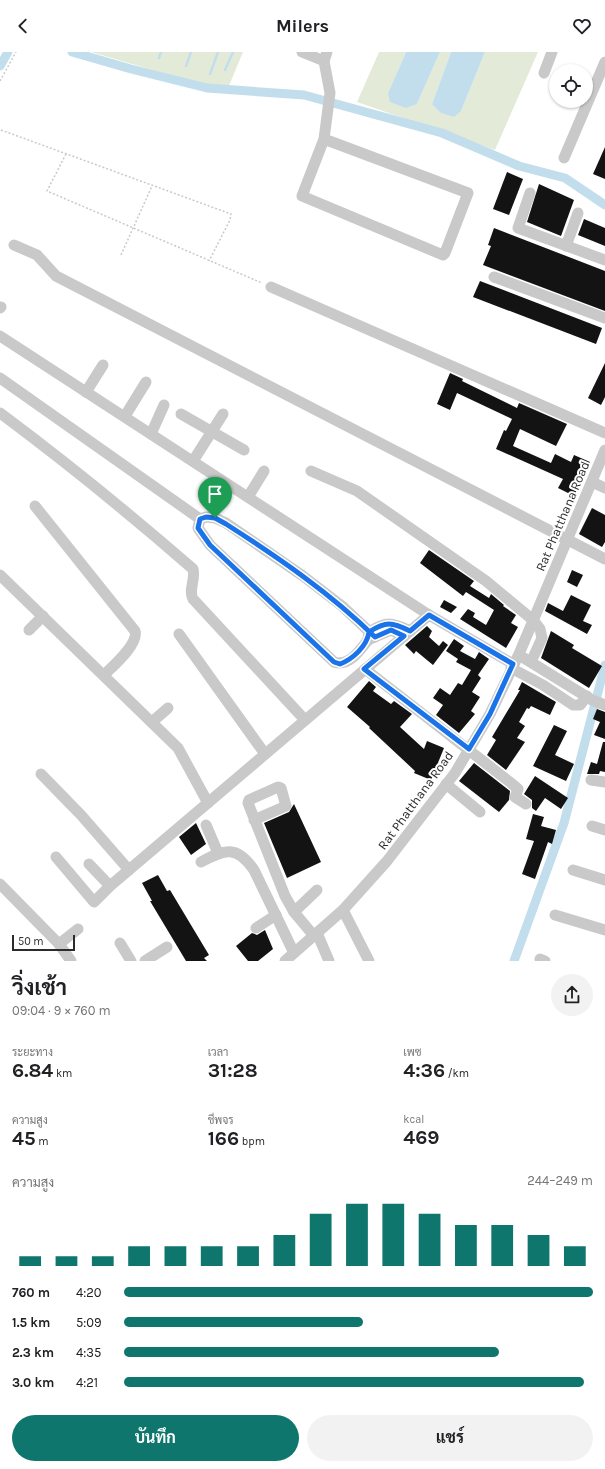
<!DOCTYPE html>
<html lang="th">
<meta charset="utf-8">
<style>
:root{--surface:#fff;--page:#f2f2f2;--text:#202124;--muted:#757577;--accent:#0f766e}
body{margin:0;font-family:Karla,Sarabun,sans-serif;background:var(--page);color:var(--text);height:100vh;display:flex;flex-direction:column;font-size:15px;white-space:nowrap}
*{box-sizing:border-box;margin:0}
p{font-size:13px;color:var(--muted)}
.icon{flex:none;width:22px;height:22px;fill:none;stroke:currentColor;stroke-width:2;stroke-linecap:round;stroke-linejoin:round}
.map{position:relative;height:909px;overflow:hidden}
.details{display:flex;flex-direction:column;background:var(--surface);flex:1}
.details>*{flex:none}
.buttons{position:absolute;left:549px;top:12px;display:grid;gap:8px}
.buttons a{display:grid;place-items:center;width:44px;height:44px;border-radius:50%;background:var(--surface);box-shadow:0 1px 3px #0004;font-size:20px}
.scale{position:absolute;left:12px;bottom:10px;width:63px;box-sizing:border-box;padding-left:4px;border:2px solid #2c2c2c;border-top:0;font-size:11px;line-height:14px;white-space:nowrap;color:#2c2c2c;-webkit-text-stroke:3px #fff;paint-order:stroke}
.pin{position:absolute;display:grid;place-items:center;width:34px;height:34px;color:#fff;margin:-41px -17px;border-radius:50% 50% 50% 0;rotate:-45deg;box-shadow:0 0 4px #0007}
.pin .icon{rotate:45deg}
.round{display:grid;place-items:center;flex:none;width:42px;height:42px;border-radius:21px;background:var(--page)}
.headline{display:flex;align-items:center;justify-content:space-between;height:68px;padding:0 12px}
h1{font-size:22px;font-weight:700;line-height:30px}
.metrics{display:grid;grid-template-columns:repeat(3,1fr);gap:6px;height:68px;padding:4px 12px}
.metrics div{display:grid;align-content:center}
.metrics b{font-size:20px;font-weight:700}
.metrics small{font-size:11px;font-weight:400}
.metrics p{font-size:11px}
.chart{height:112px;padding:8px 12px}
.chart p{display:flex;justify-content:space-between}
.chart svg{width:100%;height:72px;margin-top:4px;stroke:var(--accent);stroke-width:6}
.action{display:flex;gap:8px;margin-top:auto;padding:8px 12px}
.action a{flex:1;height:46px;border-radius:24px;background:var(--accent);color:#fff;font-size:16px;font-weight:700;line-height:46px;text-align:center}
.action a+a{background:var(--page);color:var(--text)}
ul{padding:0 12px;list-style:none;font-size:13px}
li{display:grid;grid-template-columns:64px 48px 1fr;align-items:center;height:30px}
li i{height:10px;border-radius:5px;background:var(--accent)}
header{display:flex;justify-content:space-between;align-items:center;height:52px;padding:0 12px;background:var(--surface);font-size:18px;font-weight:700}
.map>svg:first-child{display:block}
.green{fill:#e3ebd8}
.water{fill:#c2deed}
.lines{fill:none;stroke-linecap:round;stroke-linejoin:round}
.stream{stroke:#c2deed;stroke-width:2.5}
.canal{stroke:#c2deed;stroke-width:9}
.building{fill:#131313}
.path{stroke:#c9c9c9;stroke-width:1.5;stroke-dasharray:2 2;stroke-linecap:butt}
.minor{stroke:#c9c9c9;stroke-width:11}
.route-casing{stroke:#fff;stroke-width:8}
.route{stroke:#1a73e8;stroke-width:5}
.labels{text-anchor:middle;stroke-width:4;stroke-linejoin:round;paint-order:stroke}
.street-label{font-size:13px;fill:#2c2c2c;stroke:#fff}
</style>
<header><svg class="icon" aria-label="back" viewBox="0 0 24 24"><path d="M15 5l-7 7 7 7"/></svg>Milers<svg class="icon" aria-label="heart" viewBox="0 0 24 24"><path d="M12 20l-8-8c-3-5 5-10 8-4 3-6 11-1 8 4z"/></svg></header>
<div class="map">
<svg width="605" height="909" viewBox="0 0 605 909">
<rect width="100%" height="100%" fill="#fff"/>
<g class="green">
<polygon points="91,0 243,0 228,36 190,29"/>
<polygon points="379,0 406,0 388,41 417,52 440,0 451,0 432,52 461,59 485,0 538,0 495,98 357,50"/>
</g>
<g class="water">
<polygon points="406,0 440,0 417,52 406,56 390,50 388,41"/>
<polygon points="451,0 485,0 461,59 454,65 441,61 432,52"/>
</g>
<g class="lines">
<g class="stream">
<polyline points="159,6 161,0"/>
<polyline points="186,14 191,0"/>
<polyline points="225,18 233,0"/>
<polyline points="210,22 218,0"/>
</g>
<g class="canal">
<polyline points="72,0 131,17 207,36 304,43 442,81 519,114 565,126 605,153"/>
<polyline points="0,14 8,0"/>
<polyline points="514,909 564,771 605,613"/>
</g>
</g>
<g class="building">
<polygon points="605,95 605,127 593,122"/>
<polygon points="507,120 523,127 509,163 493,157"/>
<polygon points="539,132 574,148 561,184 527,170"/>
<polygon points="584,167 605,176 605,194 578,183"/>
<polygon points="494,176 605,219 605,259 483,213 491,194 488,193"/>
<polygon points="480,229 602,276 596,292 473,245"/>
<polygon points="605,311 605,345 601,353 588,346"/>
<polygon points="450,321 463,327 462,329 517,356 519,351 567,372 556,394 520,377 513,394 551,411 555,402 571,410 574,403 590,410 574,444 558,436 563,427 496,397 504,378 506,379 512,367 457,341 450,358 437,352"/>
<polygon points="592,456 605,463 605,490 602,495 579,482"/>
<polygon points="429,498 474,529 470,534 489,546 491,542 504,553 503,554 516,563 511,571 518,575 506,596 460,567 468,557 475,561 473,565 486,573 494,558 466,540 463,544 420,511"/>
<polygon points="572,518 583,523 577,535 567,530"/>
<polygon points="571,543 591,553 583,569 592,573 587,582 545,559 548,551 563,559"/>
<polygon points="444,548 457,555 451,561 440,555"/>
<polygon points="427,574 432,579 429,585 439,594 443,589 448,593 433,613 416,599 414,602 405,593"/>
<polygon points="551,579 574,593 572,596 602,614 589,636 541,606"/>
<polygon points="454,587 464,594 460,599 475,607 479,600 489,607 478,623 481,626 472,640 480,645 471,659 475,662 459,681 436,663 443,653 433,646 440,636 450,643 458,631 462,633 471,618 456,610 458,607 446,599"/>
<polygon points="369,629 376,635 373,639 391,652 394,649 412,662 400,675 424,697 427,689 444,696 431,728 414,721 415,719 369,676 370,675 347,655"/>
<polygon points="522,630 556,650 550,663 531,654 529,657 527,656 519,670 525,674 517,686 525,690 506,718 487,703 496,688 492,685 520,638 518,638"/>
<polygon points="597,657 605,660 605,687 594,683 600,670 593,667"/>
<polygon points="554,673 567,679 555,703 574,712 566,729 533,714"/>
<polygon points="603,690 605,690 605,720 600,719 599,722 587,722 591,710 597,712"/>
<polygon points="474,711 510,739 509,748 499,760 459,729"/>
<polygon points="535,724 568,746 561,757 545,746 536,759 532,756 532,748 524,742"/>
<polygon points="294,752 321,810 287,826 264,771 289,760"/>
<polygon points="533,762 544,765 541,774 556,778 552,792 548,790 535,827 522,822 534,789 526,787"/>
<polygon points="196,771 206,792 191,803 179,785"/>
<polygon points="158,823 167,839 170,838 209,903 204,906 207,909 186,909 150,849 152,849 142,831"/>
<polygon points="265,878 273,897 258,909 248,909 236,894 252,881 257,883"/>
</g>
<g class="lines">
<g class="path">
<polyline points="0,29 16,0"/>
<polyline points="1,78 231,162 230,168 209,209"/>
<polyline points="66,102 47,139 262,231"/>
<polyline points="121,203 152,134"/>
</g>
<g class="minor">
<polyline points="302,0 324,9"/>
<polyline points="544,21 552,0"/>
<polyline points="324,87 468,141 445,201 443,203 302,144 324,87 330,41 324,9 327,0"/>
<polyline points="564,106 605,10"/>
<polyline points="530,141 518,176 605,208"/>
<polyline points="14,193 37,203 56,224 605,507"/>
<polyline points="566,194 578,161"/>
<polyline points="494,225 605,266"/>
<polyline points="271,235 605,381"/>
<polyline points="0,256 1,255"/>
<polyline points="0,284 429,563 513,612"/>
<polyline points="0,326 200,467"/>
<polyline points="86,340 103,313"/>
<path d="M0 361C67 411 131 463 193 517 196 527 188 538 193 547L305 668"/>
<polyline points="181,362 244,398"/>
<polyline points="125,364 146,330"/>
<polyline points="151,382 164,353"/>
<polyline points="193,409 223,362"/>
<polyline points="311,419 357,439 486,529 533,568 540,577 542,586 531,610"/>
<polyline points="592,430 605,436"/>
<polyline points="248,445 264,419"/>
<path d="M35 454 135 579C139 592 113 614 104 623"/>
<path d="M200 467 198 476 210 493 334 610C349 615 360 598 368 588"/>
<polyline points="200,467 206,465 215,466 226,471 303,524 342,554 375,585"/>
<polyline points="0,523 178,696 208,751"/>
<polyline points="29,578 43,564"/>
<polyline points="179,582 265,702"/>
<path d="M404 584 391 578 368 588 369 580C386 569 392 570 410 579"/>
<polyline points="524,606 592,648 605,653"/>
<polyline points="511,616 543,633 573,653 580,653 587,644"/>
<polyline points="365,617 511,731 518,737 515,745 526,752"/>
<polyline points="152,670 168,656"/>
<polyline points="41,722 81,763 129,818"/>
<polyline points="591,728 605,730"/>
<polyline points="446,732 480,760"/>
<polyline points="254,768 286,754 281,736 278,735 249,748 248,751 285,844 294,860 314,884"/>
<polyline points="206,773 218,801"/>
<polyline points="592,774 605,778"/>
<polyline points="56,805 94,850 110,834 429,563"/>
<path d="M201 810C225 797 237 793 254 818L294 901"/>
<polyline points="89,812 110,834"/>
<polyline points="573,818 605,828"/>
<polyline points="0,832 59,892 71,909"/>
<polyline points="343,858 369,909"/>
<polyline points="294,860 317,838"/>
<polyline points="555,863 605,878"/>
<polyline points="256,876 276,863"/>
<polyline points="317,881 329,909"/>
<polyline points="120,891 131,909"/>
<polyline points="59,892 78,877"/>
<polyline points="540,907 545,909"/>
<polyline points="145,909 167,895"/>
<polyline points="285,909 343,858 387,809 455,721 490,662 519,602 605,398"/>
</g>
</g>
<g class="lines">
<defs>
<path id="route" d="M215 466 226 472C279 506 330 541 375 585L391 578 404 584 364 617 469 697 490 662 513 612 429 563 410 579C392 570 386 569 369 580 367 594 353 607 340 612L334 610 210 493 198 476 200 467 206 465 215 466"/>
</defs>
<use href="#route" class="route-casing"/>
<use href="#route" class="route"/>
</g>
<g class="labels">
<g class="street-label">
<text transform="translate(562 464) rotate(-67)" y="5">Rat Phatthana Road</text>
<text transform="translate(415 748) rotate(-54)" y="5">Rat Phatthana Road</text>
</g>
</g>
</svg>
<div class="buttons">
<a><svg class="icon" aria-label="locate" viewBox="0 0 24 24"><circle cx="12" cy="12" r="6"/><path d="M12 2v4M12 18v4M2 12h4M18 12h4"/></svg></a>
</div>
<div class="scale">50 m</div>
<div class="pin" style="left:215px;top:466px;background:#1e9e55"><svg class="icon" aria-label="arrive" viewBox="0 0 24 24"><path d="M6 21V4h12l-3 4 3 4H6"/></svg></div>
</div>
<section class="details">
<div class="headline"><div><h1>วิ่งเช้า</h1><p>09:04 · 9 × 760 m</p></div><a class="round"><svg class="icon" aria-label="share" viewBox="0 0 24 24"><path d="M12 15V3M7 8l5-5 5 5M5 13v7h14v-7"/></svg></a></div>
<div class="metrics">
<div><p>ระยะทาง</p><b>6.84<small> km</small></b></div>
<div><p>เวลา</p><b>31:28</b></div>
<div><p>เพซ</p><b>4:36<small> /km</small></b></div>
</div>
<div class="metrics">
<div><p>ความสูง</p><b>45<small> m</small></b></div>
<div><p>ชีพจร</p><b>166<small> bpm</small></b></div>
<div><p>kcal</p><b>469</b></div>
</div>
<div class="chart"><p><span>ความสูง</span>244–249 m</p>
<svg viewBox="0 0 160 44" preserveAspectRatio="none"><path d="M5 44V38M15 44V38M25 44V38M35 44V32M45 44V32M55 44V32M65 44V32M75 44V25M85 44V12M95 44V6M105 44V6M115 44V12M125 44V19M135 44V19M145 44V25M155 44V32"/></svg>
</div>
<ul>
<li><b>760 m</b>4:20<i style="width:100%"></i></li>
<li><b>1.5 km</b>5:09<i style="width:51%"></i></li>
<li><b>2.3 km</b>4:35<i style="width:80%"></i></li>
<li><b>3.0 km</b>4:21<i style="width:98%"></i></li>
</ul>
<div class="action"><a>บันทึก</a><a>แชร์</a></div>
</section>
